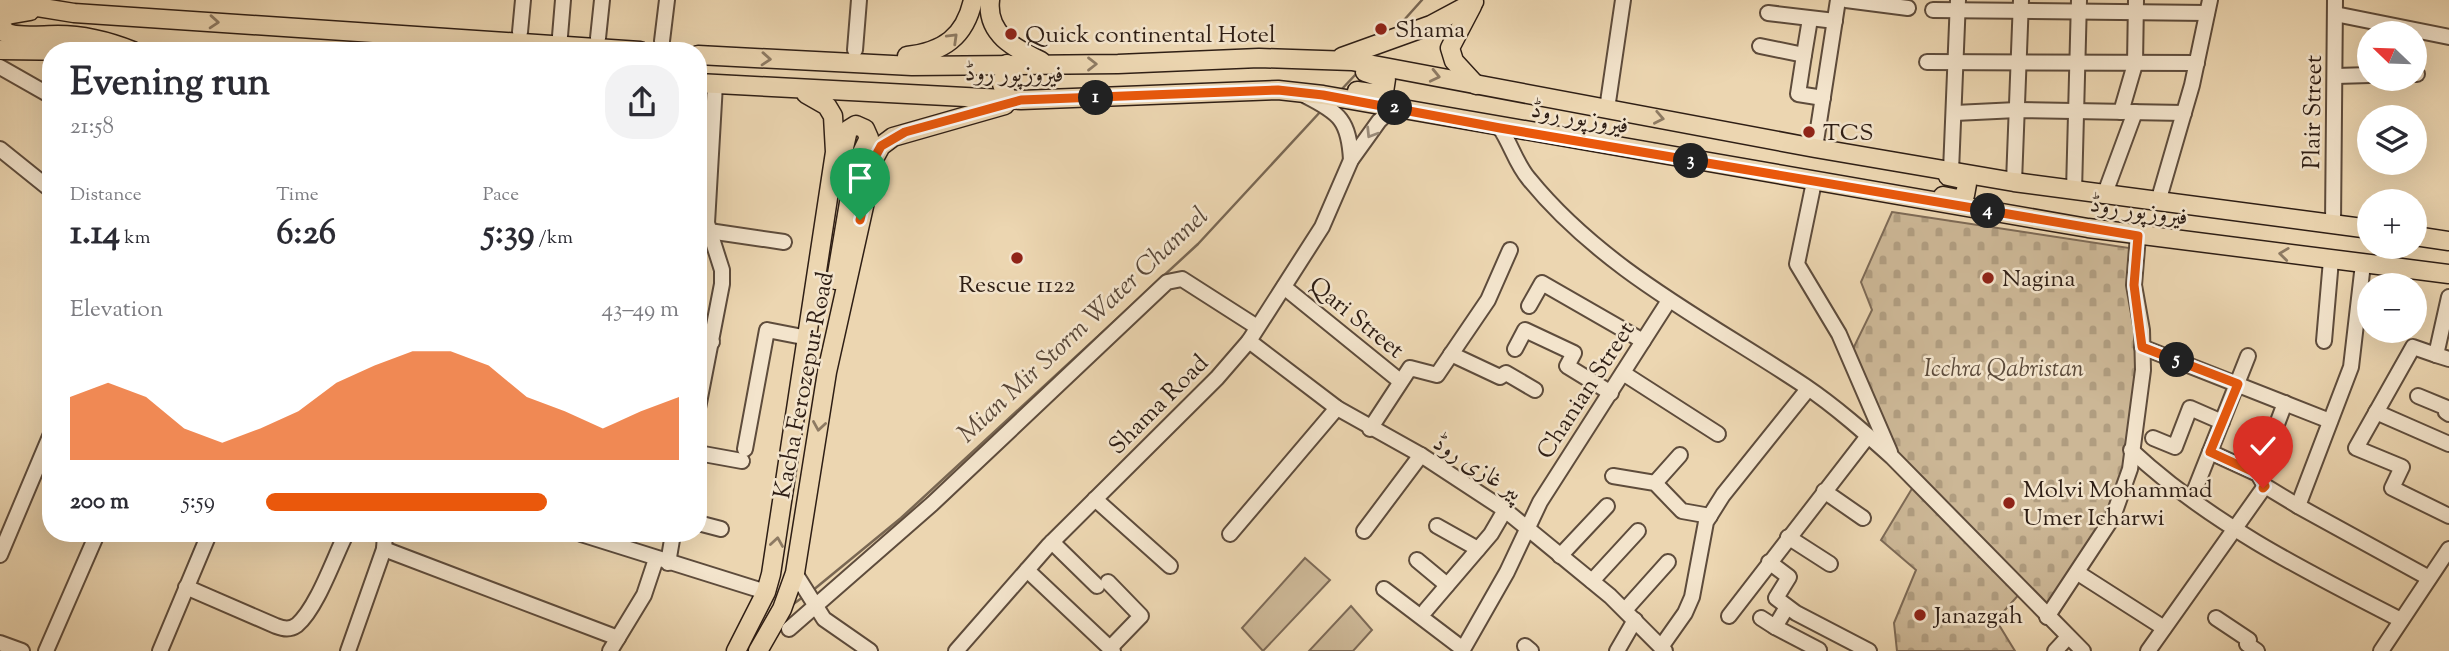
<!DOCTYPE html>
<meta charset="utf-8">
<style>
:root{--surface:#fff;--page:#f2f2f3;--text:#2b2b33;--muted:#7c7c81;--accent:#ea580c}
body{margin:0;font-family:"Sorts Mill Goudy",Amiri,serif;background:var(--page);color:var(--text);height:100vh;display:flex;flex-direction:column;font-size:26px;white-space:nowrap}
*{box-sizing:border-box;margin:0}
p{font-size:23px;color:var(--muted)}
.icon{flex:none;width:38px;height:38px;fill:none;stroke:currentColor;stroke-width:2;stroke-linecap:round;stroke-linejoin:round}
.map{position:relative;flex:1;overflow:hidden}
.panel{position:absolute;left:42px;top:42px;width:665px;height:500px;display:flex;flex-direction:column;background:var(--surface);border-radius:28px;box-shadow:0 7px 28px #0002}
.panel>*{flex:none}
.needle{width:46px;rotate:293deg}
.buttons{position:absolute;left:2357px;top:21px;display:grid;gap:14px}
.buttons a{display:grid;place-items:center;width:70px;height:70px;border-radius:50%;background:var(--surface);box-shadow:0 7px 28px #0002;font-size:35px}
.pin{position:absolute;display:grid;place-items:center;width:60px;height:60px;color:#fff;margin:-72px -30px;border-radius:50% 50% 50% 0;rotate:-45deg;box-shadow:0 0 7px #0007}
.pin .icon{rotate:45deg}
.km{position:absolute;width:35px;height:35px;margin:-18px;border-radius:50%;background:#222;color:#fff;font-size:19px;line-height:35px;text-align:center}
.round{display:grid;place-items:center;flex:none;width:74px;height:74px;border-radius:28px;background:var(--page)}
.summary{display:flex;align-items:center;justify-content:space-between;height:119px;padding:0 28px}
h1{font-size:38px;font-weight:700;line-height:52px}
.stats{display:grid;grid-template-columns:repeat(3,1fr);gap:10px;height:119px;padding:7px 28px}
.stats div{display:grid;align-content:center}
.stats b{font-size:35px;font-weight:700}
.stats small{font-size:19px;font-weight:400}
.stats p{font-size:19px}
.chart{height:196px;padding:14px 28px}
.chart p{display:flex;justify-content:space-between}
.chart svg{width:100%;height:126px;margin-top:7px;fill:var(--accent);opacity:.7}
ul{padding:0 28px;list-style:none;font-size:23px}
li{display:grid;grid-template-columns:112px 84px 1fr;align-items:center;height:52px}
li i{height:18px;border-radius:9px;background:var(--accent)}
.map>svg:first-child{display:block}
.cemetery{fill:url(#cemetery-stones);stroke:#7d6a56;stroke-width:2}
.green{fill:#ccb796;stroke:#7d6a56;stroke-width:2}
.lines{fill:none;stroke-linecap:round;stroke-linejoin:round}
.stream{stroke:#796753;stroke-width:2.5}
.minor-casing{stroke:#5e4c3c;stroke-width:18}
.major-casing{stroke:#2e1e15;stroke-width:21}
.minor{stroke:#f3e4cc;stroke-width:14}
.major{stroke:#ecd6b1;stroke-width:18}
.oneway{stroke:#8d7a63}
.oneway2{stroke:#9a8b7a}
.route-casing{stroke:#fff;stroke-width:14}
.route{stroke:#ea580c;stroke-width:9}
.poi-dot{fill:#8f2418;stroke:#f3e4cc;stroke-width:2.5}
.labels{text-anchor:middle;stroke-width:5;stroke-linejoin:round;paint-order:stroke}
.poi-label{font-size:24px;fill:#2e1e15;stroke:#f3e4cc;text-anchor:start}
.street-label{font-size:24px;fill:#2e1e15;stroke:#f3e4cc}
.park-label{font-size:24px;font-style:italic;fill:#5d4c3c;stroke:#f3e4cc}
.water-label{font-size:26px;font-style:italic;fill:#5a4839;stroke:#f3e4cc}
</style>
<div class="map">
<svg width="2449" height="651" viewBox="0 0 2449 651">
<defs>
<pattern id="cemetery-stones" width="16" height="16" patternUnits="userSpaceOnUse" patternTransform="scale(1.75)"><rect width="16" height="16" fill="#ccb796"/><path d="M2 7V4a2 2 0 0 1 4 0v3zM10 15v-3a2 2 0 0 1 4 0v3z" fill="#b09d80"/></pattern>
</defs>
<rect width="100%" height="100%" fill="#ecd6b1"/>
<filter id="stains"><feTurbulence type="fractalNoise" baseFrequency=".00286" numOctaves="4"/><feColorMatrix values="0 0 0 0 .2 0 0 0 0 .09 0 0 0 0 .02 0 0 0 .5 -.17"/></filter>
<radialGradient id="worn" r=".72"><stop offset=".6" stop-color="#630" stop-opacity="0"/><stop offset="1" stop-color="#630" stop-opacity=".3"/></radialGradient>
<polygon class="cemetery" points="1892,212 2136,249 2142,330 2127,481 2047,617 2022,591 1996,620 2015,651 1897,651 1894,623 1916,570 1881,540 1916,482 1892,457 1849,357 1872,310 1861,282"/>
<g class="green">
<polygon points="1305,558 1330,580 1263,651 1242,628"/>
<polygon points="1351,606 1372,630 1353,651 1309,651"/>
</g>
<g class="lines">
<g class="stream">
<polyline points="1396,29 1422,0"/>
<polyline points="1340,91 1357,73"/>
<polyline points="812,591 901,518 1198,244 1321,111"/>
<polyline points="792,605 803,597"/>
<polyline points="746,651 763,625"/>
</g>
<defs>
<g id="minor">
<polyline points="1846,0 1908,8"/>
<polyline points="1933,10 2207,13"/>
<polyline points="1768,13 1835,21"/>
<polyline points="2335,14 2449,37"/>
<polyline points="520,32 523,0"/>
<polyline points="560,36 563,0"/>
<polyline points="598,38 602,0"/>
<polyline points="662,41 667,0"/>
<polyline points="1760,46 1804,55 1798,94 1823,98"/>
<polyline points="855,50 859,0"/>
<polyline points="1804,55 1810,19"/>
<polyline points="1927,62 2197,63"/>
<polyline points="0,67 51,96"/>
<polyline points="2415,74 2417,74"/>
<polyline points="2336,76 2370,75"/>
<path d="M1306 96C1340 113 1349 121 1351 160"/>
<polyline points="1607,109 1623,0"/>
<polyline points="2121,112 2135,64 2136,0"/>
<polyline points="1955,113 2017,110 2184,113"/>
<path d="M1500 128C1511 144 1516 164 1529 179 1603 270 1709 322 1805 386 1836 407 1864 432 1892 457L2083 651"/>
<polyline points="1815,148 1838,0"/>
<polyline points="0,149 51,190"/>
<polyline points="1951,171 1958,0"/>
<polyline points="1814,182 1797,264 1839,334 1890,452"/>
<polyline points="2014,182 2021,0"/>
<polyline points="2074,191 2079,0"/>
<polyline points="2104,196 2135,112"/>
<polyline points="2158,202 2192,85 2210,0"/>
<polyline points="2333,224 2335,0"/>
<polyline points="709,231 784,242"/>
<polyline points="1284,287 1400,381"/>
<polyline points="2449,297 2436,355 2449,359"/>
<polyline points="1529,306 1542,283 1643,341"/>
<polyline points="698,339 712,342"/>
<polyline points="1249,341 1337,408 1421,455 1505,510 1610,596 1665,651"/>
<polyline points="2324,341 2331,260"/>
<polyline points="2142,347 2330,421"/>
<polyline points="1515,349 1525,330 1574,353 1567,366 1611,393"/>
<polyline points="1451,354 1500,377 1506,373 1535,390"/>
<polyline points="2436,355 2413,347 2356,448 2402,467 2392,488 2449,516"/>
<polyline points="1623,373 1718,434"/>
<polyline points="2418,396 2447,408 2446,412 2449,414"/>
<polyline points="698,408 722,284 722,270 707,223 715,84"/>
<polyline points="2376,412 2449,444"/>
<polyline points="1370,429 1410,368 1437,375 1488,300 1510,250"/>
<polyline points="2153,438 2175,447 2190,408 2222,422"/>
<polyline points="745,449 767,330 808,338"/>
<path d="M2131 450C2209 523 2307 572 2401 620"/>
<polyline points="2210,452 2258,474 2265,486 2298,506 2429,578"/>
<polyline points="698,453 742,461"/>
<polyline points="2258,474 2285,403"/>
<polyline points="1613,476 1655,483 1682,511 1710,516"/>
<polyline points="1655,483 1680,455"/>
<polyline points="1824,491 1863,518"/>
<polyline points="2192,497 2248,356"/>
<polyline points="1095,499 1170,566"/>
<polyline points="2298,506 2351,367 2363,264"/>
<polyline points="698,523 721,529"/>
<polyline points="1437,526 1478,549"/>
<polyline points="1364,531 1421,455"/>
<polyline points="581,534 766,592"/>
<polyline points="1230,534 1337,408"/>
<polyline points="1788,537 1830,564"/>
<polyline points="1052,542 1097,586"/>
<polyline points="384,549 618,638"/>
<polyline points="0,555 51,434"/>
<polyline points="1560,556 1607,506"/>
<polyline points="1417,560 1447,585"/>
<polyline points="1769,562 1789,577 1776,598 1796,613 1869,651"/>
<polyline points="668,563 673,534"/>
<polyline points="1027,570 1113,651"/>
<polyline points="795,573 824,619 870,651"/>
<polyline points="2078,573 2164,628"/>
<polyline points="1592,581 1638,531"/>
<polyline points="1108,582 1141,616 1110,648"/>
<path d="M186 587 276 626C284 629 290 630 297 625 317 608 334 558 346 534"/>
<polyline points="1384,589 1463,649"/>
<polyline points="1426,610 1491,534 1505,510"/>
<polyline points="1625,610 1668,562"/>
<polyline points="1729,616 1868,436"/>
<polyline points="2047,617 2113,517 2130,469 2143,370 2142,330 2134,285 2138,236"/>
<polyline points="1761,618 1775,627 1787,607"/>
<polyline points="2216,618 2249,640 2247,644 2257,651"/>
<polyline points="1775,627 1819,650"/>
<polyline points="789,629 932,504 1167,282 1182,279 1257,327"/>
<polyline points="0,643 22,651"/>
<polyline points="1525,646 1531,651"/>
<polyline points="1661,647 1685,613 1692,597 1706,522 1723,495 1808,389"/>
<polyline points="46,651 97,534"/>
<polyline points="160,651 209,534"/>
<polyline points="348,651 384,549 385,534"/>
<polyline points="610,651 644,595 656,559"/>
<polyline points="956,651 1048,546 1217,378 1249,341 1322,227 1351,160 1379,121 1394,107"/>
<polyline points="1462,651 1507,572 1540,502 1668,302"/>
<polyline points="1617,651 1635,620"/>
<polyline points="2055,651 2068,637"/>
<polyline points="2148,651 2265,486"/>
<polyline points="2381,651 2449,549"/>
</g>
<g id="major">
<path d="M990 0C986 34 1014 48 1041 61"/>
<polyline points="0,1 74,13 640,51"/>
<polyline points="1472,6 1450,48 1454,61 1476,85"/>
<path d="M30 11 7 15 2 20 3 32C21 38 40 35 58 35 84 35 108 41 133 51"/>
<polyline points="0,50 81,51"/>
<polyline points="698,55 912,66 1118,64 1259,58 1352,61 1815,148 2014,182 2370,229"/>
<path d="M907 56C943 52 965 37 973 0"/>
<polyline points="1342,57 1431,25 1474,2"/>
<polyline points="1007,64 1002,84 1008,100"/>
<polyline points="698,83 1021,100 1278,90 1323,95 2088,228 2449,274"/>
<polyline points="1357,91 1378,94 1384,92 1386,79 1365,72"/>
<polyline points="1943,196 1958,199 1965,195 1967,184 1962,179 1948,176"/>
<polyline points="2415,236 2449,241"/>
<polyline points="836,280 855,167 869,138 865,129 856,125 848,130 843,152"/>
<polyline points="736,651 766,592 771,574 835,152 833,116 827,106 806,94"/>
<polyline points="758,651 782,609 795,573 827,372 875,157 881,146 893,137 1005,105"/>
</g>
</defs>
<use href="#minor" class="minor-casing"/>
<use href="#major" class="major-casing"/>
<use href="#minor" class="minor"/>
<use href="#major" class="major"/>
</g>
<defs><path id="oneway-chevron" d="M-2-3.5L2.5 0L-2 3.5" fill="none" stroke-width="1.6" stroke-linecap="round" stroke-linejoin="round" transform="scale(1.75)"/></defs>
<g class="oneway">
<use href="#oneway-chevron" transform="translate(214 22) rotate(4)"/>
<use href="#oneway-chevron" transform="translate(953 38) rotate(-44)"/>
<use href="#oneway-chevron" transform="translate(766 59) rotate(4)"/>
<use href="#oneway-chevron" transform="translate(1092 64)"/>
<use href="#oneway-chevron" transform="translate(1435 76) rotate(13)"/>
<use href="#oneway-chevron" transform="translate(1659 118) rotate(11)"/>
<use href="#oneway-chevron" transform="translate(2284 254) rotate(-173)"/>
<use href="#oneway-chevron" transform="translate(819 426) rotate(99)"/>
<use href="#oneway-chevron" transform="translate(777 542) rotate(-81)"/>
</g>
<use class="oneway2" href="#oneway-chevron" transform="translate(1371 133) rotate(122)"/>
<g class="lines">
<defs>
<polyline id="route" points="860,220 875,157 881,146 905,132 1021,100 1278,90 1323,95 1500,128 2138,236 2134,285 2142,347 2238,384 2210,452 2258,474 2265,486 2263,488"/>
</defs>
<use href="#route" class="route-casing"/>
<use href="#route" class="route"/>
</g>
<g class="poi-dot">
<circle cx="1381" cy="29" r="7"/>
<circle cx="1011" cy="34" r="7"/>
<circle cx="1809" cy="132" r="7"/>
<circle cx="1017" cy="258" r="7"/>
<circle cx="1988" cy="278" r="7"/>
<circle cx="2009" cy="503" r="7"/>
<circle cx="1920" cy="615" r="7"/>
</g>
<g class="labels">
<g class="poi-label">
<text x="1395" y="37">Shama</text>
<text x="1025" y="42">Quick continental Hotel</text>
<text x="1823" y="140">TCS</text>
<text x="2002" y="286">Nagina</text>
<text x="1017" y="292" text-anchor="middle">Rescue 1122</text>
<text x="2023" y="497">Molvi Mohammad<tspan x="2023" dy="28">Umer Icharwi</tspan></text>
<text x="1934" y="623">Janazgah</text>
</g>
<g class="street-label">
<text transform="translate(1014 73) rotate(1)" y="8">فیروزپور روڈ</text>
<text transform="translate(2312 112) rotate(-89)" y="8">Plair Street</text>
<text transform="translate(1580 117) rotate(10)" y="8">فیروزپور روڈ</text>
<text transform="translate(2139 210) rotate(8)" y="8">فیروزپور روڈ</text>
<text transform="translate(1357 317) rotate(39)" y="8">Qari Street</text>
<text transform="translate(803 385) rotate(-79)" y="8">Kacha Ferozepur Road</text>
<text transform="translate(1585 390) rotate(-57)" y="8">Chanian Street</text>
<text transform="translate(1158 404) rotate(-45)" y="8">Shama Road</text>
<text transform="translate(1478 467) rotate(33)" y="8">پیر غازی روڈ</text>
</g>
<g class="park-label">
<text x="2004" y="376">Icchra Qabristan</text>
</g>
<g class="water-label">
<text transform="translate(1082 324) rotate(-43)" y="9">Mian Mir Storm Water Channel</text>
</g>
</g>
<rect width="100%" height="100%" filter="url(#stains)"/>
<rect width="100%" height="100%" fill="url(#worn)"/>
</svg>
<div class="buttons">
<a><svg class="needle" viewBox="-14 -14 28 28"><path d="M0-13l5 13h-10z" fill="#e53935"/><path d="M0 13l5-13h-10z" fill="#7c7c81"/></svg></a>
<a><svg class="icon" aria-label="layers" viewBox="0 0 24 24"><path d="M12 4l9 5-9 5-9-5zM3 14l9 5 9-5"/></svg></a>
<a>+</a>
<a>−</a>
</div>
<div class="pin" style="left:860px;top:220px;background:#1e9e55"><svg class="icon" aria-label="arrive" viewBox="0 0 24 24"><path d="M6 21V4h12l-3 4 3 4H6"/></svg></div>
<div class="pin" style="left:2263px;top:488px;background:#d93025"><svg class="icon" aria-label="check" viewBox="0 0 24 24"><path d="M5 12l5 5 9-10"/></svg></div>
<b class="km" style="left:1096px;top:98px">1</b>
<b class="km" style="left:1395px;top:108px">2</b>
<b class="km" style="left:1691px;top:161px">3</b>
<b class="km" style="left:1988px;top:211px">4</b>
<b class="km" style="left:2177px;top:360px">5</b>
<section class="panel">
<div class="summary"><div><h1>Evening run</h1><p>21:58</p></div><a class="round"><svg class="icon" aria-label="share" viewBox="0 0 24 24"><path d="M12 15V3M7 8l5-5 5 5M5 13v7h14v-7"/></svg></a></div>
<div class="stats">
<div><p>Distance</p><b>1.14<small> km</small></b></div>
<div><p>Time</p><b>6:26</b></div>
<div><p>Pace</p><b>5:39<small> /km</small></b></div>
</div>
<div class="chart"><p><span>Elevation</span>43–49 m</p>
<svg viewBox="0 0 160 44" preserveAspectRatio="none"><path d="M0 44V22L10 17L20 22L30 33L40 38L50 33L60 27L70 17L80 11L90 6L100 6L110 11L120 22L130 27L140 33L150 27L160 22V44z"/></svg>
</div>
<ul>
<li><b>200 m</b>5:59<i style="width:68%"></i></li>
</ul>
</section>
</div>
